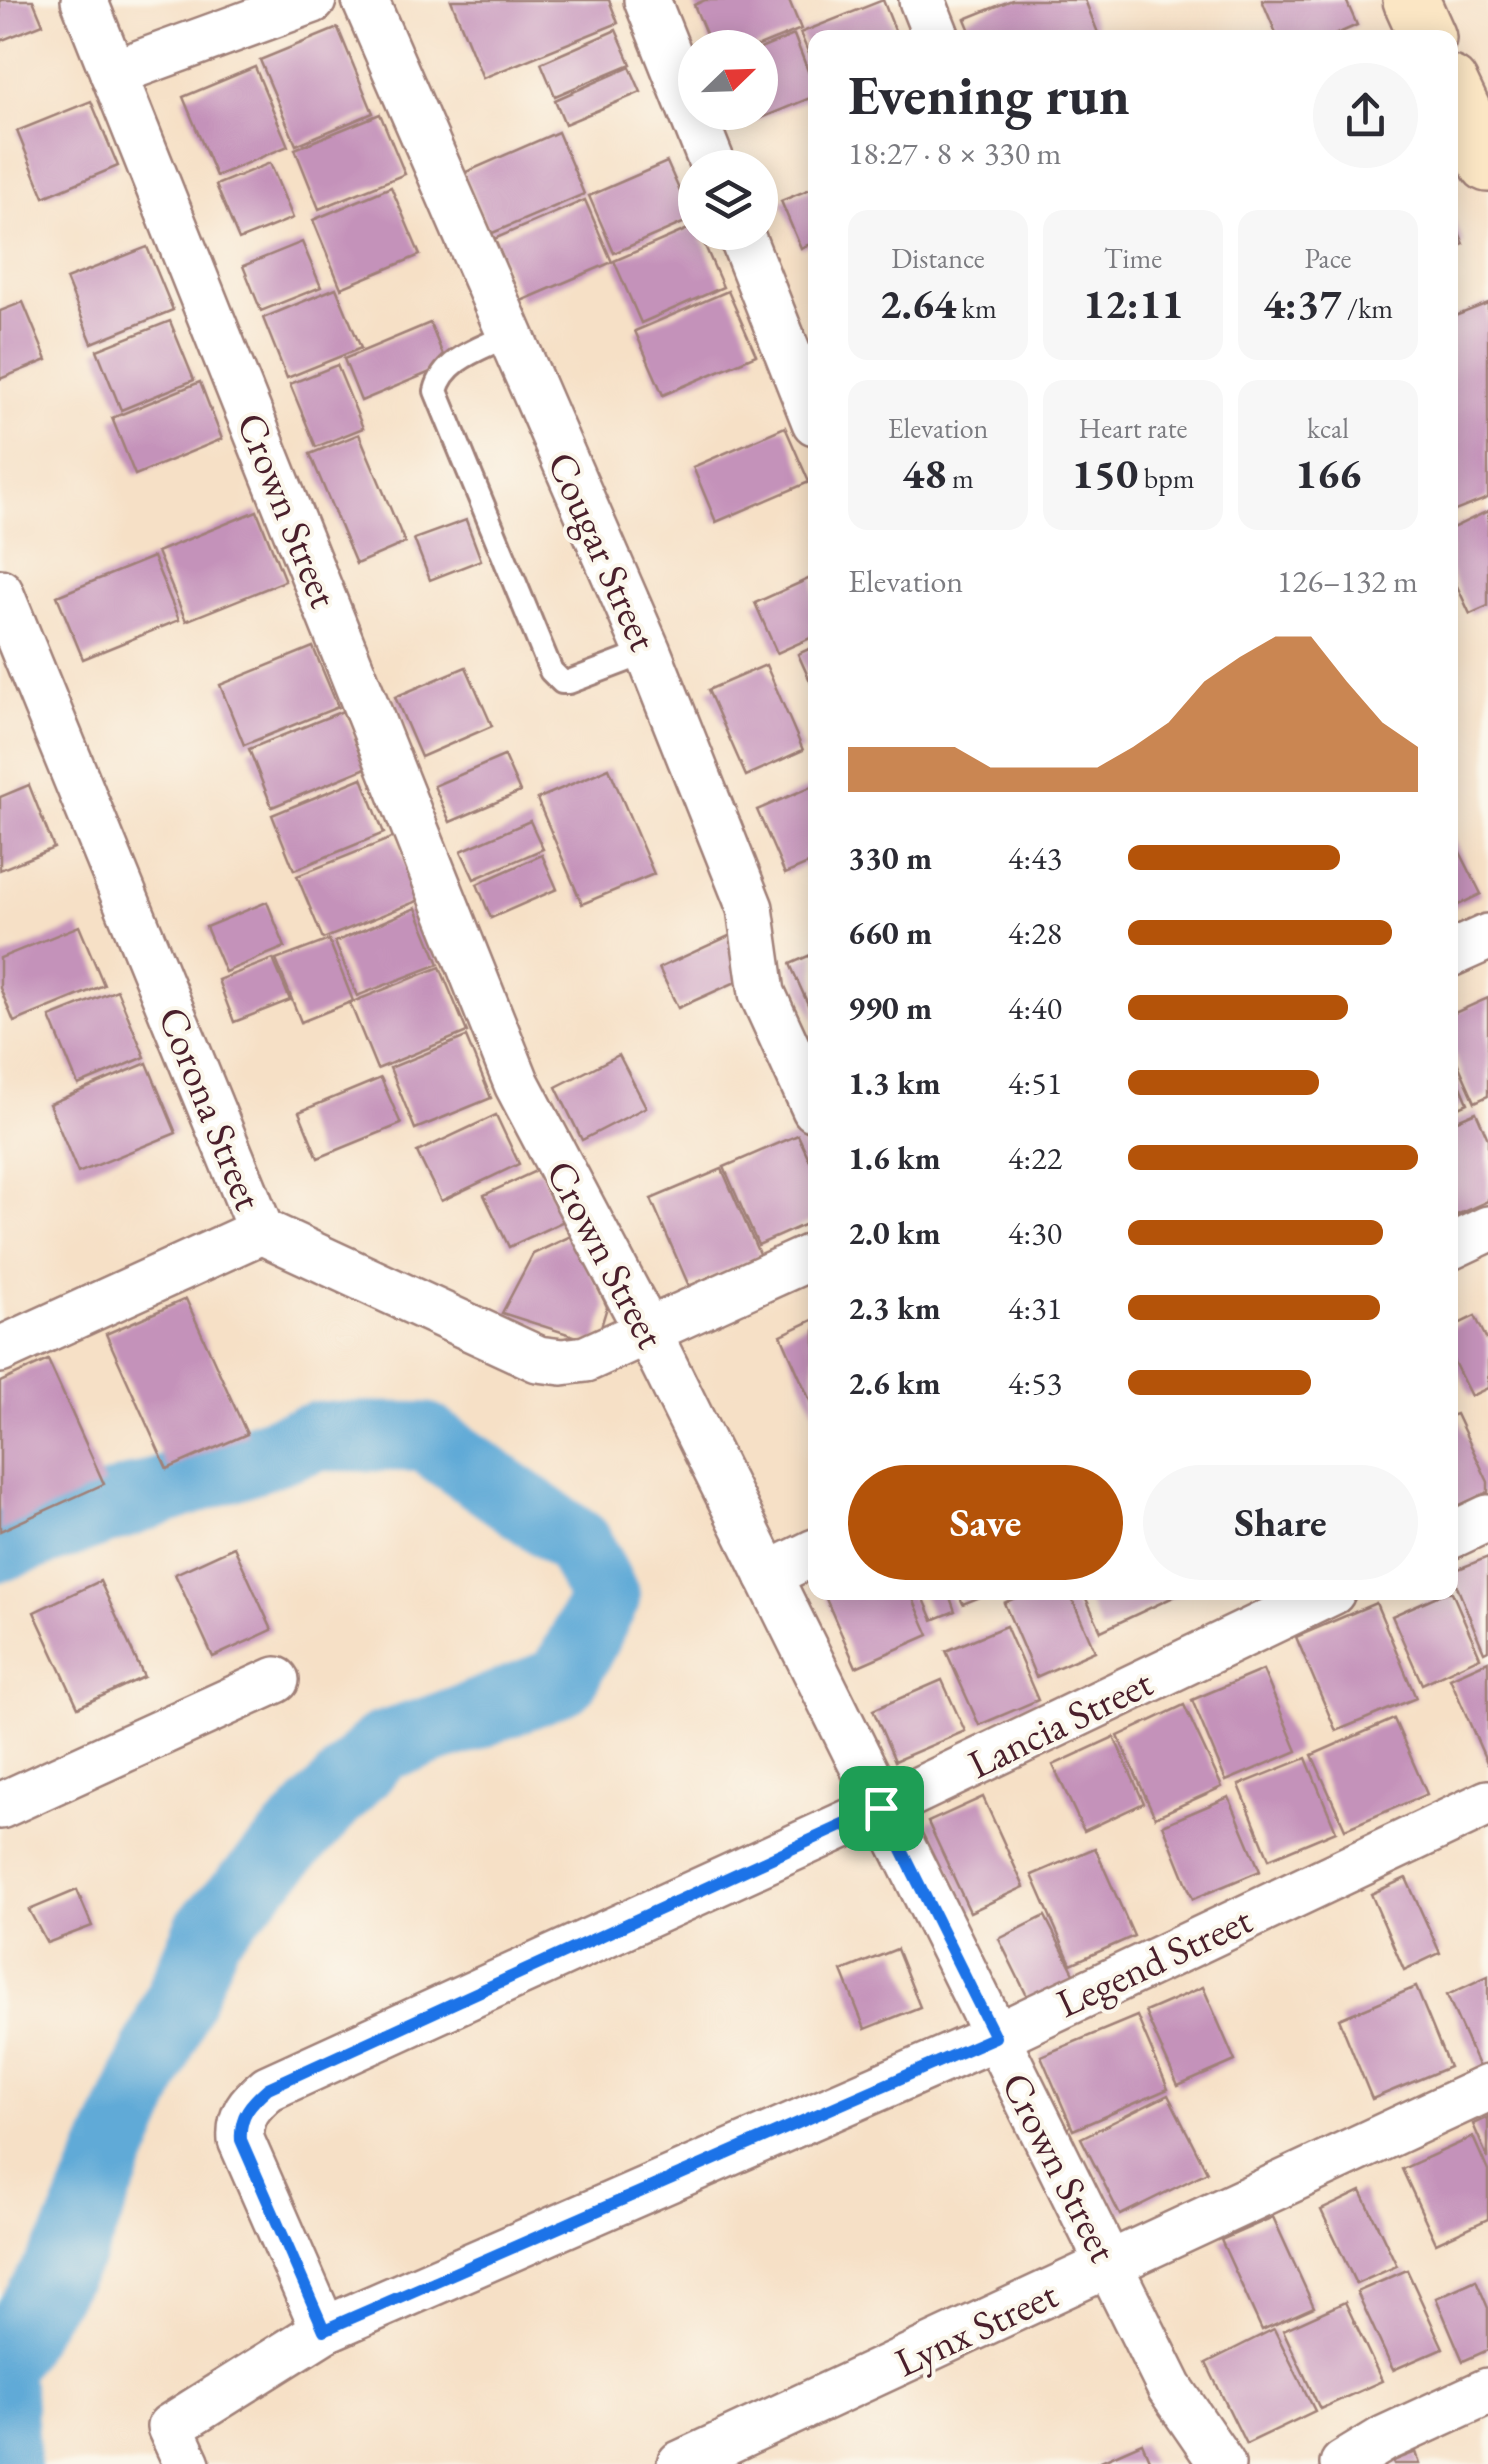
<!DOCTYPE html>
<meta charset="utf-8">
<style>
:root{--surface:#fff;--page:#f7f7f7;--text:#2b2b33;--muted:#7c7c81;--accent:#b45309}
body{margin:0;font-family:"EB Garamond",serif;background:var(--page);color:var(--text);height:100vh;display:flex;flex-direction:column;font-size:38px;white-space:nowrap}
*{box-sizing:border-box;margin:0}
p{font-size:32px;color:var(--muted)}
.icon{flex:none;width:55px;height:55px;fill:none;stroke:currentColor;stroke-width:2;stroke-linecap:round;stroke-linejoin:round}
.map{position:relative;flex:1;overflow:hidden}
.details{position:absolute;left:808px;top:30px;width:650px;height:1570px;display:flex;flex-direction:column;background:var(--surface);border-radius:20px;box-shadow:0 5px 25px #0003}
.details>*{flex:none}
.needle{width:65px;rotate:67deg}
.controls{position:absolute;left:678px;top:30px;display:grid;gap:20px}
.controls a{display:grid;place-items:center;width:100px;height:100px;border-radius:50%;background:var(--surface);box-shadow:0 5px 25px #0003;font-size:50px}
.pin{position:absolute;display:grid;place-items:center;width:85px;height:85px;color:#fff;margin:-42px;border-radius:20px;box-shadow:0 5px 15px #0006}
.round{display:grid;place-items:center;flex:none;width:105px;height:105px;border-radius:52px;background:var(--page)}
.head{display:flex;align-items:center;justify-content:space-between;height:170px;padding:0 40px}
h1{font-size:55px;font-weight:700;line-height:75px}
.stats{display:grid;grid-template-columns:repeat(3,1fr);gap:15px;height:170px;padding:10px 40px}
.stats div{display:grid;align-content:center;border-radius:20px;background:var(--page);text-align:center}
.stats b{font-size:42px;font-weight:700}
.stats small{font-size:28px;font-weight:400}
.stats p{font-size:28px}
.chart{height:280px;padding:20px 40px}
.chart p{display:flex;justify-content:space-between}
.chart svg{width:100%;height:180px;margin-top:10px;fill:var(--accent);opacity:.7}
.action{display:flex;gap:20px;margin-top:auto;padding:20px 40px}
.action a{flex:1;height:115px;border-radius:60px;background:var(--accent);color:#fff;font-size:40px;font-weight:700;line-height:115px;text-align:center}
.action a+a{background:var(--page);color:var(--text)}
ul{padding:0 40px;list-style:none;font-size:32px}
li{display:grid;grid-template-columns:160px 120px 1fr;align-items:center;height:75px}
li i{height:25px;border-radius:12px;background:var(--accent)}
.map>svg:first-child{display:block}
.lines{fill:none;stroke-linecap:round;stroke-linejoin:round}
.river{stroke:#60aad7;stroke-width:70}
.building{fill:#c492ba}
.lane-casing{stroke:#a08078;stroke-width:28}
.street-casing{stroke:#a08078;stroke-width:50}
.secondary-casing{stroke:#a08078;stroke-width:60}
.lane{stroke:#fff;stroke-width:22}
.street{stroke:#fff;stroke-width:45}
.secondary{stroke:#fbe6c4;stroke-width:55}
.route-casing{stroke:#fff;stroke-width:20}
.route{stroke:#1a73e8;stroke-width:12}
.labels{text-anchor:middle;stroke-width:8;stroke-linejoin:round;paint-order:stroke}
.street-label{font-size:40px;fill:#4a1f2b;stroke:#fbf7ec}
</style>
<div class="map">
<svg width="1488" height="2464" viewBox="0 0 1488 2464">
<rect width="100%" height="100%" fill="#fbf7ec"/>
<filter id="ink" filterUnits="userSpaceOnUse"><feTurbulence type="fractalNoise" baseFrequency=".01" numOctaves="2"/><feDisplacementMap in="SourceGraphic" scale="20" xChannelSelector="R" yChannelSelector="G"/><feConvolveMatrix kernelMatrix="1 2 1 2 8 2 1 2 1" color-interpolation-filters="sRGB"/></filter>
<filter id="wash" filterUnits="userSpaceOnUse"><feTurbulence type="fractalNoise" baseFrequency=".0048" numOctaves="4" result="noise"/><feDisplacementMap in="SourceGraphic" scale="40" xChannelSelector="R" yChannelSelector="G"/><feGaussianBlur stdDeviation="2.25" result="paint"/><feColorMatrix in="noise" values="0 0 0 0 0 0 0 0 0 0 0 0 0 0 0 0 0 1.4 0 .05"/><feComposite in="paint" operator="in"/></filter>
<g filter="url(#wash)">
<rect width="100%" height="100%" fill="#f6e0c6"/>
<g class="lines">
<g class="river">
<polyline points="0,1547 318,1436 425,1437 578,1544 605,1598 563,1680 455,1723 381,1747 208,1931 73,2247 0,2362"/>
<polyline points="0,2392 5,2464"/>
</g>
</g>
<g id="blocks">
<g class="building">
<polygon points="0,0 33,0 43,24 0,41"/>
<polygon points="451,0 609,0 618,23 483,78"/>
<polygon points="705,0 789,0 801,29 754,48 712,48 694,5"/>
<polygon points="883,0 898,38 815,38 815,68 800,33"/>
<polygon points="1012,0 1085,0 1100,38 973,38 965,19"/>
<polygon points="1262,0 1346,0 1357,25 1328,38 1278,38"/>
<polygon points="338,28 373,113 296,145 260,60"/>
<polygon points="616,30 631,64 555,96 541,63"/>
<polygon points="794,35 815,89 815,96 742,126 737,112 760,112 760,49"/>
<polygon points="255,67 288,146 216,176 183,97"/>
<polygon points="630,67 641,92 565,124 555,100"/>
<polygon points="91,101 118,166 44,197 17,131"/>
<polygon points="380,114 405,174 319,209 295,149"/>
<polygon points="558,132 584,194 490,234 464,173"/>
<polygon points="667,162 692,219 614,253 589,196"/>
<polygon points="270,163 293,218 239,240 216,185"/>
<polygon points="391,187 420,255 341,288 313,220"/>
<polygon points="815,187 815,242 801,248 781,201"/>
<polygon points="585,200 612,262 521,301 494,239"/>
<polygon points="1450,211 1464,244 1450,250"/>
<polygon points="695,226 695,232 699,232 723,287 641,323 614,261"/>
<polygon points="302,242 321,287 261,311 243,266"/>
<polygon points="147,247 173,310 92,343 66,279"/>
<polygon points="336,288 361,348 287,378 263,318"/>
<polygon points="728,291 756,355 663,395 635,331"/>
<polygon points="23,302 47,360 0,379 0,311"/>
<polygon points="1488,303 1488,498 1450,513 1450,318"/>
<polygon points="170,321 194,380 121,410 97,350"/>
<polygon points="430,323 447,365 361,401 344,359"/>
<polygon points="337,365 363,428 316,447 290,384"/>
<polygon points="200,382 222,439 135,475 112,418"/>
<polygon points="785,427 809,482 716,522 693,467"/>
<polygon points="359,434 405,543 356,564 310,454"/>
<polygon points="257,511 285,581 186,621 157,552"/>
<polygon points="1488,511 1488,606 1470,614 1450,571 1450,529"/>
<polygon points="466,520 481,560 430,580 414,539"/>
<polygon points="153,557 179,620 83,659 57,596"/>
<polygon points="815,576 815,636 777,653 755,603"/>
<polygon points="815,646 815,692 798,654"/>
<polygon points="313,647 338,707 244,745 220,685"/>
<polygon points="766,665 803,750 746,776 708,690"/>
<polygon points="466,667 492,726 421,757 395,697"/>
<polygon points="343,711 366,768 272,807 249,749"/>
<polygon points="504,756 520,792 450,822 434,786"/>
<polygon points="609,768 654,874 582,904 537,799"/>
<polygon points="362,778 384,833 294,870 272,815"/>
<polygon points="29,785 54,848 0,870 0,797"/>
<polygon points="815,785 815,861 785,874 757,810"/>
<polygon points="530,821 543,849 474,879 461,851"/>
<polygon points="1450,832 1481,894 1450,909"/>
<polygon points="394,837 420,900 323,939 297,876"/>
<polygon points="542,855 557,889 491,918 477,884"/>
<polygon points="267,902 285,947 225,972 206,927"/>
<polygon points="416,908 439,964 357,996 335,942"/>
<polygon points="79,926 104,985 14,1022 0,988 0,958"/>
<polygon points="731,935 749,976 678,1008 659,968"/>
<polygon points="329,940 353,1001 301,1022 276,960"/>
<polygon points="815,953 815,1020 790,964"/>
<polygon points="273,959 290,1000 234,1022 218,980"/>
<polygon points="440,967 467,1032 377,1069 350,1003"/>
<polygon points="117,990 145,1057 78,1085 50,1017"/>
<polygon points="1488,998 1488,1096 1475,1102 1450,1046 1450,1015"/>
<polygon points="466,1037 491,1098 415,1129 390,1068"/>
<polygon points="619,1055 646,1107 582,1140 556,1087"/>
<polygon points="1450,1060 1468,1103 1450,1111"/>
<polygon points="147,1063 176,1133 78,1173 49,1104"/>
<polygon points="381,1078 401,1124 318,1158 299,1112"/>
<polygon points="1476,1112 1488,1139 1488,1201 1450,1218 1450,1123"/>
<polygon points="496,1115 519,1164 441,1201 417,1152"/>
<polygon points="798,1135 815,1172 815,1220 758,1245 724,1167"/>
<polygon points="540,1169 564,1221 509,1247 484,1195"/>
<polygon points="722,1169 760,1256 689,1286 651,1199"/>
<polygon points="573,1235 607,1307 596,1343 502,1313 533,1254"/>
<polygon points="186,1299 247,1434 167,1469 106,1334"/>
<polygon points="1475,1316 1488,1342 1488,1388 1471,1396 1450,1354 1450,1328"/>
<polygon points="815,1319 815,1412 781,1335"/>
<polygon points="48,1360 104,1484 0,1531 0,1382"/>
<polygon points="1456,1414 1488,1482 1488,1492 1450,1510 1450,1416"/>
<polygon points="234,1547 272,1630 213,1657 175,1574"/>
<polygon points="1488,1557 1488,1650 1484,1652 1451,1572"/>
<polygon points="100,1581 144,1677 78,1707 34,1612"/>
<polygon points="823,1592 910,1592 929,1635 856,1667"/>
<polygon points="921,1592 948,1592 955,1611 933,1620"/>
<polygon points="1028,1592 1069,1592 1095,1651 1036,1677 1004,1603"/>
<polygon points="1083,1592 1184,1592 1101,1631"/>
<polygon points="1446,1592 1452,1592 1480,1657 1422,1684 1392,1616"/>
<polygon points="958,1593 990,1593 963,1604"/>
<polygon points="1376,1603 1416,1698 1336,1731 1296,1637"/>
<polygon points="1006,1626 1038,1700 979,1725 946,1651"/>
<polygon points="1488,1661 1488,1765 1450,1678"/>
<polygon points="1263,1670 1297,1751 1226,1781 1192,1700"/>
<polygon points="942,1680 965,1731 895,1761 873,1710"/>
<polygon points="1184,1705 1222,1787 1155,1817 1118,1736"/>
<polygon points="1394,1719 1427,1794 1345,1829 1312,1755"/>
<polygon points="1114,1737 1144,1803 1084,1831 1053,1765"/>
<polygon points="1306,1758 1336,1831 1269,1859 1239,1785"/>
<polygon points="983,1797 1024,1887 970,1912 928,1822"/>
<polygon points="1229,1797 1260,1871 1193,1899 1163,1825"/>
<polygon points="1095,1848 1134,1936 1071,1964 1032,1875"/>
<polygon points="1406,1878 1440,1953 1404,1970 1371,1894"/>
<polygon points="77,1890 92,1926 47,1943 29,1910"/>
<polygon points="1045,1916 1077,1979 1030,2002 999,1939"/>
<polygon points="897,1949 920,2007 865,2029 842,1971"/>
<polygon points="1488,1976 1488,2077 1484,2079 1447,1995"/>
<polygon points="1203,1987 1235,2061 1178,2086 1145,2012"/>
<polygon points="1416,1987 1449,2067 1372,2099 1339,2019"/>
<polygon points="1137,2016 1168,2089 1073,2130 1041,2056"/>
<polygon points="1168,2095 1207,2172 1120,2215 1081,2138"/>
<polygon points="1488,2117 1488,2159 1473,2124"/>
<polygon points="1473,2137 1488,2171 1488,2219 1436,2243 1402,2169"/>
<polygon points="1361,2191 1397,2266 1356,2284 1321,2210"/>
<polygon points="1273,2217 1314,2307 1262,2330 1221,2240"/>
<polygon points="1407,2270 1443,2348 1393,2370 1357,2292"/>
<polygon points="1476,2280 1488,2308 1488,2350 1463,2361 1436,2298"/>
<polygon points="1345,2302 1382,2381 1320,2409 1283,2330"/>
<polygon points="1274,2329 1315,2411 1246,2444 1206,2363"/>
<polygon points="1142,2443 1151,2464 1094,2464"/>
<polygon points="1416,2452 1420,2464 1394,2464 1393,2461"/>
</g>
</g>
</g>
<g filter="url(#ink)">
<use href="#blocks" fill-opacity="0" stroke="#a08078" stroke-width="2.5"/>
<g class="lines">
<defs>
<path id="lane" d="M508 335C481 349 444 358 436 391L551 671 562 682H569L648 652"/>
<g id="street">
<polyline points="84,0 517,1084 648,1332 1170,2388 1222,2464"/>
<polyline points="365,0 648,652 750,908 762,993 815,1109"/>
<polyline points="647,0 714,168"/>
<polyline points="922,0 937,38"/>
<polyline points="113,73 313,0"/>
<polyline points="740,232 815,422"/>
<polyline points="0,592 261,1231 538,1359 562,1362 586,1359 815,1255"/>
<polyline points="1450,954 1488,937"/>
<polyline points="1450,1247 1488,1229"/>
<polyline points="0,1350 261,1231"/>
<polyline points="1450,1536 1488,1518"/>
<polyline points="768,1575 815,1552"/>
<polyline points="0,1806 276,1680"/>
<path d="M324 2330 241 2140C239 2115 250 2103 268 2088L881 1808 1332 1592"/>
<polyline points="187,2464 170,2427 324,2330 995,2037 1488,1803"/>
<polyline points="680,2464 1488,2088"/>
<polyline points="1343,2464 1384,2439 1488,2391"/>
</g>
<g id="secondary">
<polyline points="1411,0 1428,38"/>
<polyline points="1450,84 1488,164"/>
</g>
</defs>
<use href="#lane" class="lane-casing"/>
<use href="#street" class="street-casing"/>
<use href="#secondary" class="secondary-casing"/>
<use href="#lane" class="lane"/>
<use href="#street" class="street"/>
<use href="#secondary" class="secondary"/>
</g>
</g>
<g class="lines" filter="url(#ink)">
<defs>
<path id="route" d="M881 1808 995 2037 324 2330 241 2140C239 2115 251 2103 268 2088Z"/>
</defs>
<use href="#route" class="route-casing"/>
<use href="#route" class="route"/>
</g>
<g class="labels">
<g class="street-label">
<text transform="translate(288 510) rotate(68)" y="14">Crown Street</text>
<text transform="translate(603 551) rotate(66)" y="14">Cougar Street</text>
<text transform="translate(211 1108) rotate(68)" y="14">Corona Street</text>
<text transform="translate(606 1254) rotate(62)" y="14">Crown Street</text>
<text transform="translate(1060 1723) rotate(-26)" y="14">Lancia Street</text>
<text transform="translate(1154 1961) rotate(-25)" y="14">Legend Street</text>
<text transform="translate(1060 2167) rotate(63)" y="14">Crown Street</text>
<text transform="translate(976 2328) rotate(-25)" y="14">Lynx Street</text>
</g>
</g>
</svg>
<div class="controls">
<a><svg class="needle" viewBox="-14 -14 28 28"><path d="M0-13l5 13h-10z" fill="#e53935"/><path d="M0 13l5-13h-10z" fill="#7c7c81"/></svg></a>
<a><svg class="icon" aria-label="layers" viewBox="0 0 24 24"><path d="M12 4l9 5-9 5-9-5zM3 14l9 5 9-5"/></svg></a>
</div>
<div class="pin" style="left:881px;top:1808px;background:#1e9e55"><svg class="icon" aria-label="arrive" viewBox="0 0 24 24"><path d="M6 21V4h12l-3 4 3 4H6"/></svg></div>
<section class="details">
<div class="head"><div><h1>Evening run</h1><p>18:27 · 8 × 330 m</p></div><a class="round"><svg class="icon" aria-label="share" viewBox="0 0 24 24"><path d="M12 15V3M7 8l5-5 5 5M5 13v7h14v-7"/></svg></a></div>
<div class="stats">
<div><p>Distance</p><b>2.64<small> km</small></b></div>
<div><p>Time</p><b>12:11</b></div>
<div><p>Pace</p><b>4:37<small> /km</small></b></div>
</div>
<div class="stats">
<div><p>Elevation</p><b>48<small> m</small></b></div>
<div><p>Heart rate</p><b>150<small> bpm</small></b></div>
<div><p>kcal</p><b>166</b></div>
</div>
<div class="chart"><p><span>Elevation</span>126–132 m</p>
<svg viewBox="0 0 160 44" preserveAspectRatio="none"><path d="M0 44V33L10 33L20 33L30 33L40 38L50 38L60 38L70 38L80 33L90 27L100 17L110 11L120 6L130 6L140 17L150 27L160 33V44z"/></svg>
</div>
<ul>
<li><b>330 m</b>4:43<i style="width:73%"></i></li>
<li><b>660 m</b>4:28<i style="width:91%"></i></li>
<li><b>990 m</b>4:40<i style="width:76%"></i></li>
<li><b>1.3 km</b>4:51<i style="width:66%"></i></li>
<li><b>1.6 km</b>4:22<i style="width:100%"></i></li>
<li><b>2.0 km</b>4:30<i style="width:88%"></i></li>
<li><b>2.3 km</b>4:31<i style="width:87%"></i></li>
<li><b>2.6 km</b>4:53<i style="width:63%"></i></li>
</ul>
<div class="action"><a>Save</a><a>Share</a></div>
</section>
</div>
